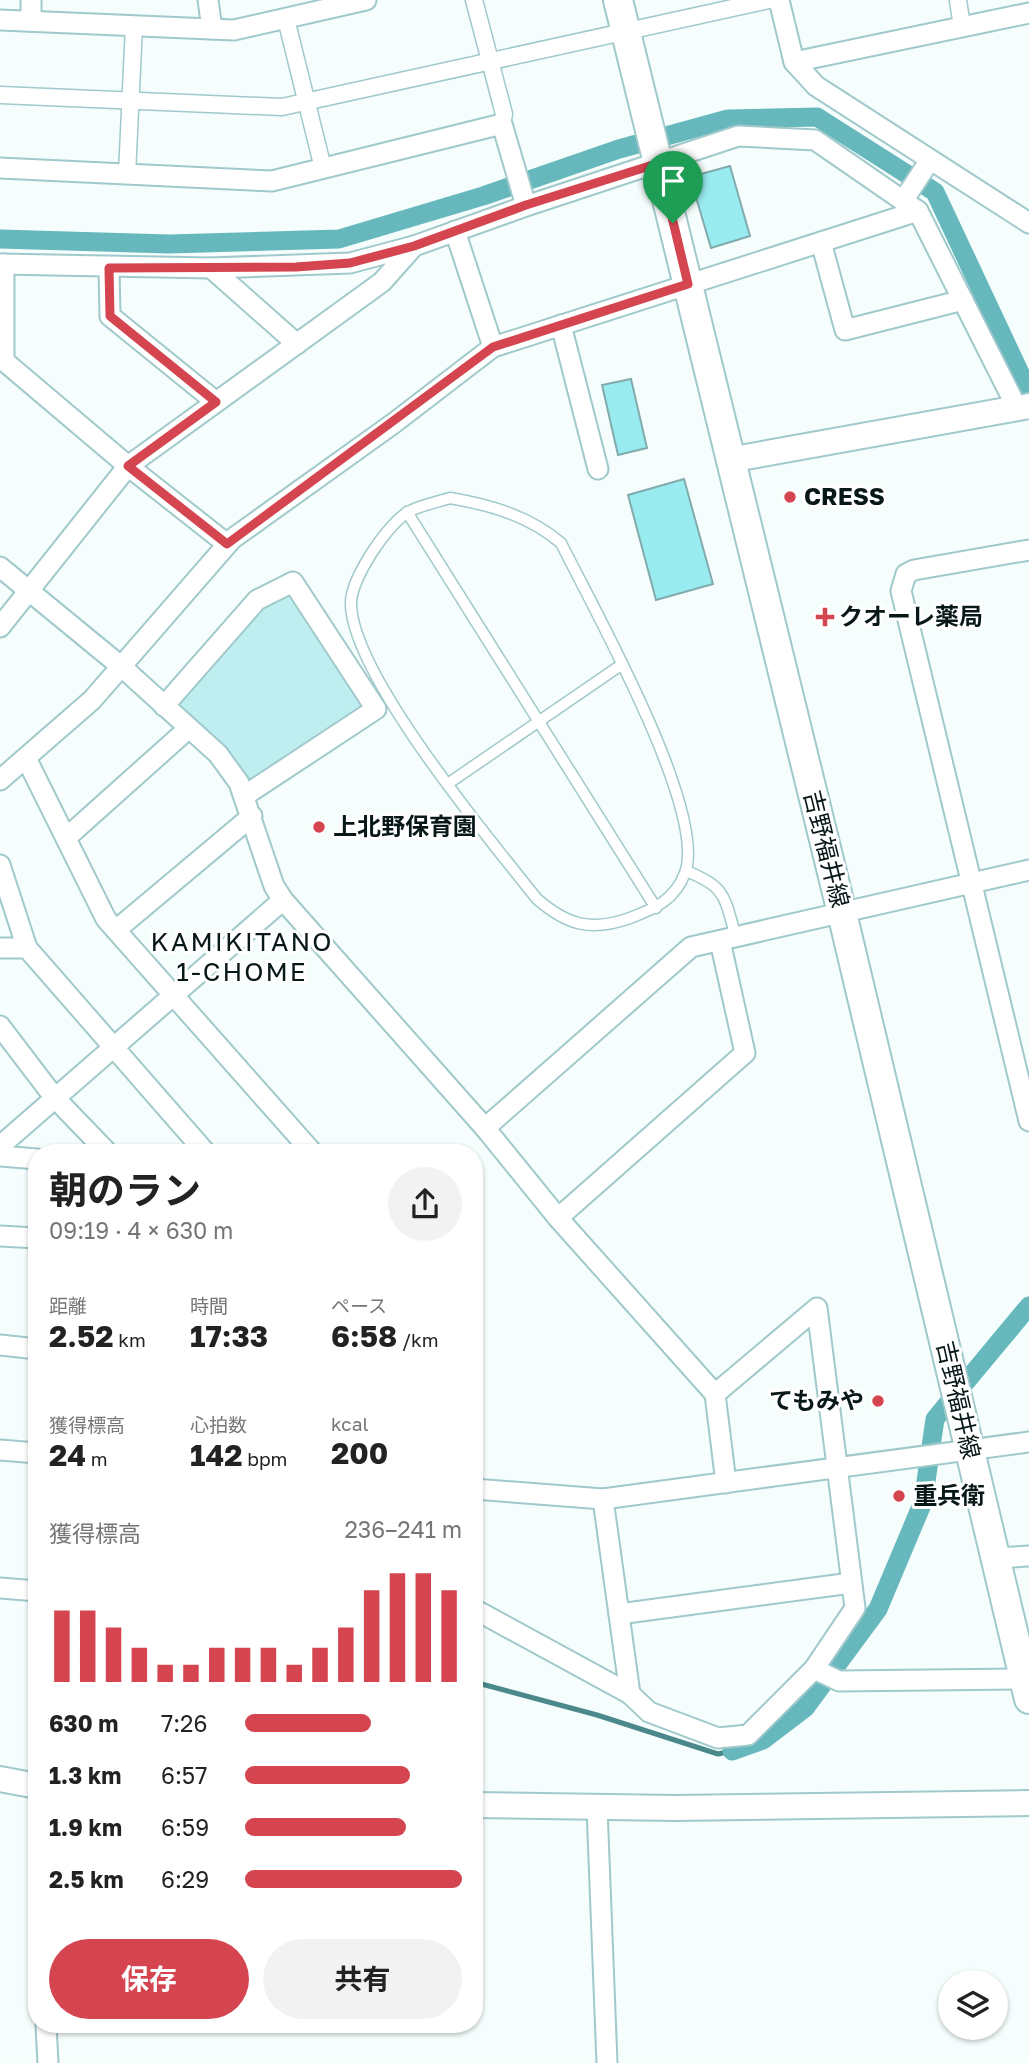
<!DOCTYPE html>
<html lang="ja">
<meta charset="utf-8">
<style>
:root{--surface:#fff;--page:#f2f2f2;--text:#222;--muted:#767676;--accent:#d54550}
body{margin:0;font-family:"Golos Text","Noto Sans JP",sans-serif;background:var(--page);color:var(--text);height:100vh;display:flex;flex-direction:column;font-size:26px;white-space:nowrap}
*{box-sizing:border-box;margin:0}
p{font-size:23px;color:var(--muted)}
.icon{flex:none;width:38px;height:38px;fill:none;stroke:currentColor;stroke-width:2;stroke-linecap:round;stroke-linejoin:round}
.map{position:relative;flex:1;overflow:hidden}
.details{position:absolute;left:28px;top:1144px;width:455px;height:889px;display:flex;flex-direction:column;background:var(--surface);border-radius:28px;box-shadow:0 2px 5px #0004}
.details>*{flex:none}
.fabs{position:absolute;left:938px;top:1970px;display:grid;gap:14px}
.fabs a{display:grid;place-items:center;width:70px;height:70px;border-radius:50%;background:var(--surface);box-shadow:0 2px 5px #0004;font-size:35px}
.pin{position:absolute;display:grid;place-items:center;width:60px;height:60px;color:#fff;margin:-72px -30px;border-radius:50% 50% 50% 0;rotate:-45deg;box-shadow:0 0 7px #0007}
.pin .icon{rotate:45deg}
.round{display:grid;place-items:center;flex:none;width:74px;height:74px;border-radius:37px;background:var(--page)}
.overview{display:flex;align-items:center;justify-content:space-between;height:119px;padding:0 21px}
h1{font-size:38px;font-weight:700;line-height:52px}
.stats{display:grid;grid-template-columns:repeat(3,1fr);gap:10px;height:119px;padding:7px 21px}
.stats div{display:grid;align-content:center}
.stats b{font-size:30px;font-weight:700}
.stats small{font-size:19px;font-weight:400}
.stats p{font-size:19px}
.chart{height:196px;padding:14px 21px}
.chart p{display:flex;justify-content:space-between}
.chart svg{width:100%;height:126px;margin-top:7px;stroke:var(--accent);stroke-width:6}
.button{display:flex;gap:14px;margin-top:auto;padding:14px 21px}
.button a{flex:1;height:80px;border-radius:42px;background:var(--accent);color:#fff;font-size:28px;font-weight:700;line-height:80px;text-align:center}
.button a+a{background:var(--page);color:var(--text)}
ul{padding:0 21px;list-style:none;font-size:23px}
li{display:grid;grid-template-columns:112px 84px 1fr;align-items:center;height:52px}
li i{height:18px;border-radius:9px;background:var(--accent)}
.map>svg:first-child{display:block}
.green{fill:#beeef0}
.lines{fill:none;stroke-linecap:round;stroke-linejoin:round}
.stream{stroke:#4a888b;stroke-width:5}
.canal{stroke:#66b8bc;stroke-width:19}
.building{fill:#98ebef;stroke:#82abad;stroke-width:2}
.service-casing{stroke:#a0c9cb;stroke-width:13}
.pedestrian-casing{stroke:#a0c9cb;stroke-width:19}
.minor-casing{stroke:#a0c9cb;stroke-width:23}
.tertiary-casing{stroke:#a0c9cb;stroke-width:28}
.secondary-casing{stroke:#a0c9cb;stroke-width:32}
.service{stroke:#fff;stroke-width:10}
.pedestrian{stroke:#fff;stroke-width:16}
.minor{stroke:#fff;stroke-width:19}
.tertiary{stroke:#fff;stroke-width:24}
.secondary{stroke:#fff;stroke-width:28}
.route-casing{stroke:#fff;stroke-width:14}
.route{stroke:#d54550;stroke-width:9}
.poi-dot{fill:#d54550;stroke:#fff;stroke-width:2.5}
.labels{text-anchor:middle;stroke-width:6;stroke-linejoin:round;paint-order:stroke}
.poi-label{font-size:24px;font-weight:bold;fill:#081819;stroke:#fff;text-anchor:start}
.street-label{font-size:24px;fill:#081819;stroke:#fff}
.neighbourhood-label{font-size:26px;letter-spacing:2px;fill:#081819;stroke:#fff}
</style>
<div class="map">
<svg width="1029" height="2063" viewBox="0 0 1029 2063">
<rect width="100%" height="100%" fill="#f5fdfd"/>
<polygon class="green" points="293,582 369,713 244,796 164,706 251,607"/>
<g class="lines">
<polyline class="stream" points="474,1682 597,1715 718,1754 732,1751"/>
<g class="canal">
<polyline points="0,239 169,244 339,239 483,196 619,149 728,119 817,117 935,192 1027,388 1029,397"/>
<polyline points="732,1751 763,1740 805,1708 878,1609 923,1502 935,1419 1029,1306"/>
</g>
</g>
<g class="building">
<polygon points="730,166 750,236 711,248 690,177"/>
<polygon points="631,379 647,448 618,455 602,385"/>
<polygon points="684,479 713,584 656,600 628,495"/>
</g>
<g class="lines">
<defs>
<g id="service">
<path d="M450 498C491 505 529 516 561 543 592 606 708 811 685 873 675 900 654 909 630 918 591 932 567 925 537 899 490 840 352 675 351 604 350 580 388 522 410 511 422 505 437 502 450 498Z"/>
<polyline points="407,512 656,908"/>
<polyline points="449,783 621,665"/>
<path d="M686 871C727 887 724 897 736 937"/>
</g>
<g id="pedestrian">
<polyline points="474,0 504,114 502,124"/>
<polyline points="958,0 962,27"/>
<polyline points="286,19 323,168"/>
<polyline points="0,95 282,107 769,0"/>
<polyline points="127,174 134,26"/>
</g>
<g id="minor">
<polyline points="208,0 212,29"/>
<polyline points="779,0 794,62 816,86 1029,223"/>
<polyline points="0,20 234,30 366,0"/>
<polyline points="31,21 31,0"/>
<polyline points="794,62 1029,13"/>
<polyline points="0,168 272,181 502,124 526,206"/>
<polyline points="903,201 930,160"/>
<polyline points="455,231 493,347"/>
<polyline points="821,242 845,330 963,300"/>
<polyline points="0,264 211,268 350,263 414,246 526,206 738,136 815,140 918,211 1017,408"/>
<polyline points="4,264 4,361 128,466 227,544"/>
<polyline points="109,268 110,316 216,402"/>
<polyline points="211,268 297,344"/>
<polyline points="561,325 598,469"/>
<polyline points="1029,550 914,570 906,574 901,591 1029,1121"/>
<polyline points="0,567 123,668 218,754 239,783 274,886 283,900 485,1128 558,1218 715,1394 726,1483"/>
<polyline points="0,627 128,466 382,282 414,246"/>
<polyline points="164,706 257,600 293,582 376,709 244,796"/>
<polyline points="26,758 106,919 313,1153"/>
<polyline points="0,780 92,700 232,539 394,423 493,347 918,211"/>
<polyline points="66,838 189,728"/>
<polyline points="0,865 27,948"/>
<polyline points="116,930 252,816"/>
<polyline points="0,948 27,948 206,1153"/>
<polyline points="0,1026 54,1097 108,1153"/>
<polyline points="485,1128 691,947 1029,870"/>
<polyline points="0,1146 283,900"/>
<polyline points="0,1156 37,1159"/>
<polyline points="558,1218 745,1053 720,941"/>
<polyline points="0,1236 37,1238"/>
<polyline points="0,1345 37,1349"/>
<polyline points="0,1450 37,1453"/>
<polyline points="474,1489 603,1499 1029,1442"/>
<polyline points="603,1499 630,1694"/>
<polyline points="995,1558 1029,1556"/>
<polyline points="0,1588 37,1591"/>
<polyline points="474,1609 630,1694 649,1712 718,1738 748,1735 814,1669 855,1608 817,1308 715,1394"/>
<polyline points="619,1614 851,1583"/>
<polyline points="814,1669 839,1681 1024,1679"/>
<polyline points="597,1808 607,2063"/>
<polyline points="46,2025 48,2063"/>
</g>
<g id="tertiary">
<polyline points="729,460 1029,406"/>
<polyline points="0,1779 37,1786"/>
<polyline points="474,1805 675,1808 1029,1803"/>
</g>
<polyline id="secondary" points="618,0 842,913 1029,1699"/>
</defs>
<use href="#service" class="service-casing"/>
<use href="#pedestrian" class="pedestrian-casing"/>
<use href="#minor" class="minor-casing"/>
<use href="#tertiary" class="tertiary-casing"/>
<use href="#secondary" class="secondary-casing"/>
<use href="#service" class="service"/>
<use href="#pedestrian" class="pedestrian"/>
<use href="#minor" class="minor"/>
<use href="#tertiary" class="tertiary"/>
<use href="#secondary" class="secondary"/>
</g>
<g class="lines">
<defs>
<polygon id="route" points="659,163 688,284 493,347 227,544 128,466 216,402 110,316 109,268 296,267 350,263 414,246 526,205"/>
</defs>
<use href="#route" class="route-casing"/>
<use href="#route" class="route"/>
</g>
<g class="poi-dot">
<circle cx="790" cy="497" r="7"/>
<path d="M821.5 606.5h7v7h7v7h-7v7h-7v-7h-7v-7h7z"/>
<circle cx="319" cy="827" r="7"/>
<circle cx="878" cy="1401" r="7"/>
<circle cx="899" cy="1496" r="7"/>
</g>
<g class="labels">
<g class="poi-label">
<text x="804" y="505">CRESS</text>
<text x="839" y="625">クオーレ薬局</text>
<text x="333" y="835">上北野保育園</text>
<text x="864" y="1409" text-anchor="end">てもみや</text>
<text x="913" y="1504">重兵衛</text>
</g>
<g class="street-label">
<text transform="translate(826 849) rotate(76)" y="8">吉野福井線</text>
<text transform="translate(958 1400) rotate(77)" y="8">吉野福井線</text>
</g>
<g class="neighbourhood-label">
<text x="242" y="951">KAMIKITANO<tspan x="242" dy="30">1-CHOME</tspan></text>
</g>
</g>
</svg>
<div class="fabs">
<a><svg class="icon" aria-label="layers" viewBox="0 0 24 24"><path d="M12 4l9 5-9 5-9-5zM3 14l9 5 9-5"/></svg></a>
</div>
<div class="pin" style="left:673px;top:223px;background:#1e9e55"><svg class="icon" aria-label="arrive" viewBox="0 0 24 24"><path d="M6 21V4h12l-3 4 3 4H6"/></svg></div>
<section class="details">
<div class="overview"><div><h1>朝のラン</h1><p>09:19 · 4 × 630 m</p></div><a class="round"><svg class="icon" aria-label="share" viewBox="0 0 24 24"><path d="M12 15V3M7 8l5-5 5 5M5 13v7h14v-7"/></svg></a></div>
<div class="stats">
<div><p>距離</p><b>2.52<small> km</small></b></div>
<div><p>時間</p><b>17:33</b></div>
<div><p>ペース</p><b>6:58<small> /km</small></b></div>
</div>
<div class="stats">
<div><p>獲得標高</p><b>24<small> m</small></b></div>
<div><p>心拍数</p><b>142<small> bpm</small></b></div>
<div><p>kcal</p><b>200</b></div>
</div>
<div class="chart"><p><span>獲得標高</span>236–241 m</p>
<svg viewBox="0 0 160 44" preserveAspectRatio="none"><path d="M5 44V19M15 44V19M25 44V25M35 44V32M45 44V38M55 44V38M65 44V32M75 44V32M85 44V32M95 44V38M105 44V32M115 44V25M125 44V12M135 44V6M145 44V6M155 44V12"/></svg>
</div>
<ul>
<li><b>630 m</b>7:26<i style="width:58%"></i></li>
<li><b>1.3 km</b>6:57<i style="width:76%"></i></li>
<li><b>1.9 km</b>6:59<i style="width:74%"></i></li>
<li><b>2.5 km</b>6:29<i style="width:100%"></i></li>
</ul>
<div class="button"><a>保存</a><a>共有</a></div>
</section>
</div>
